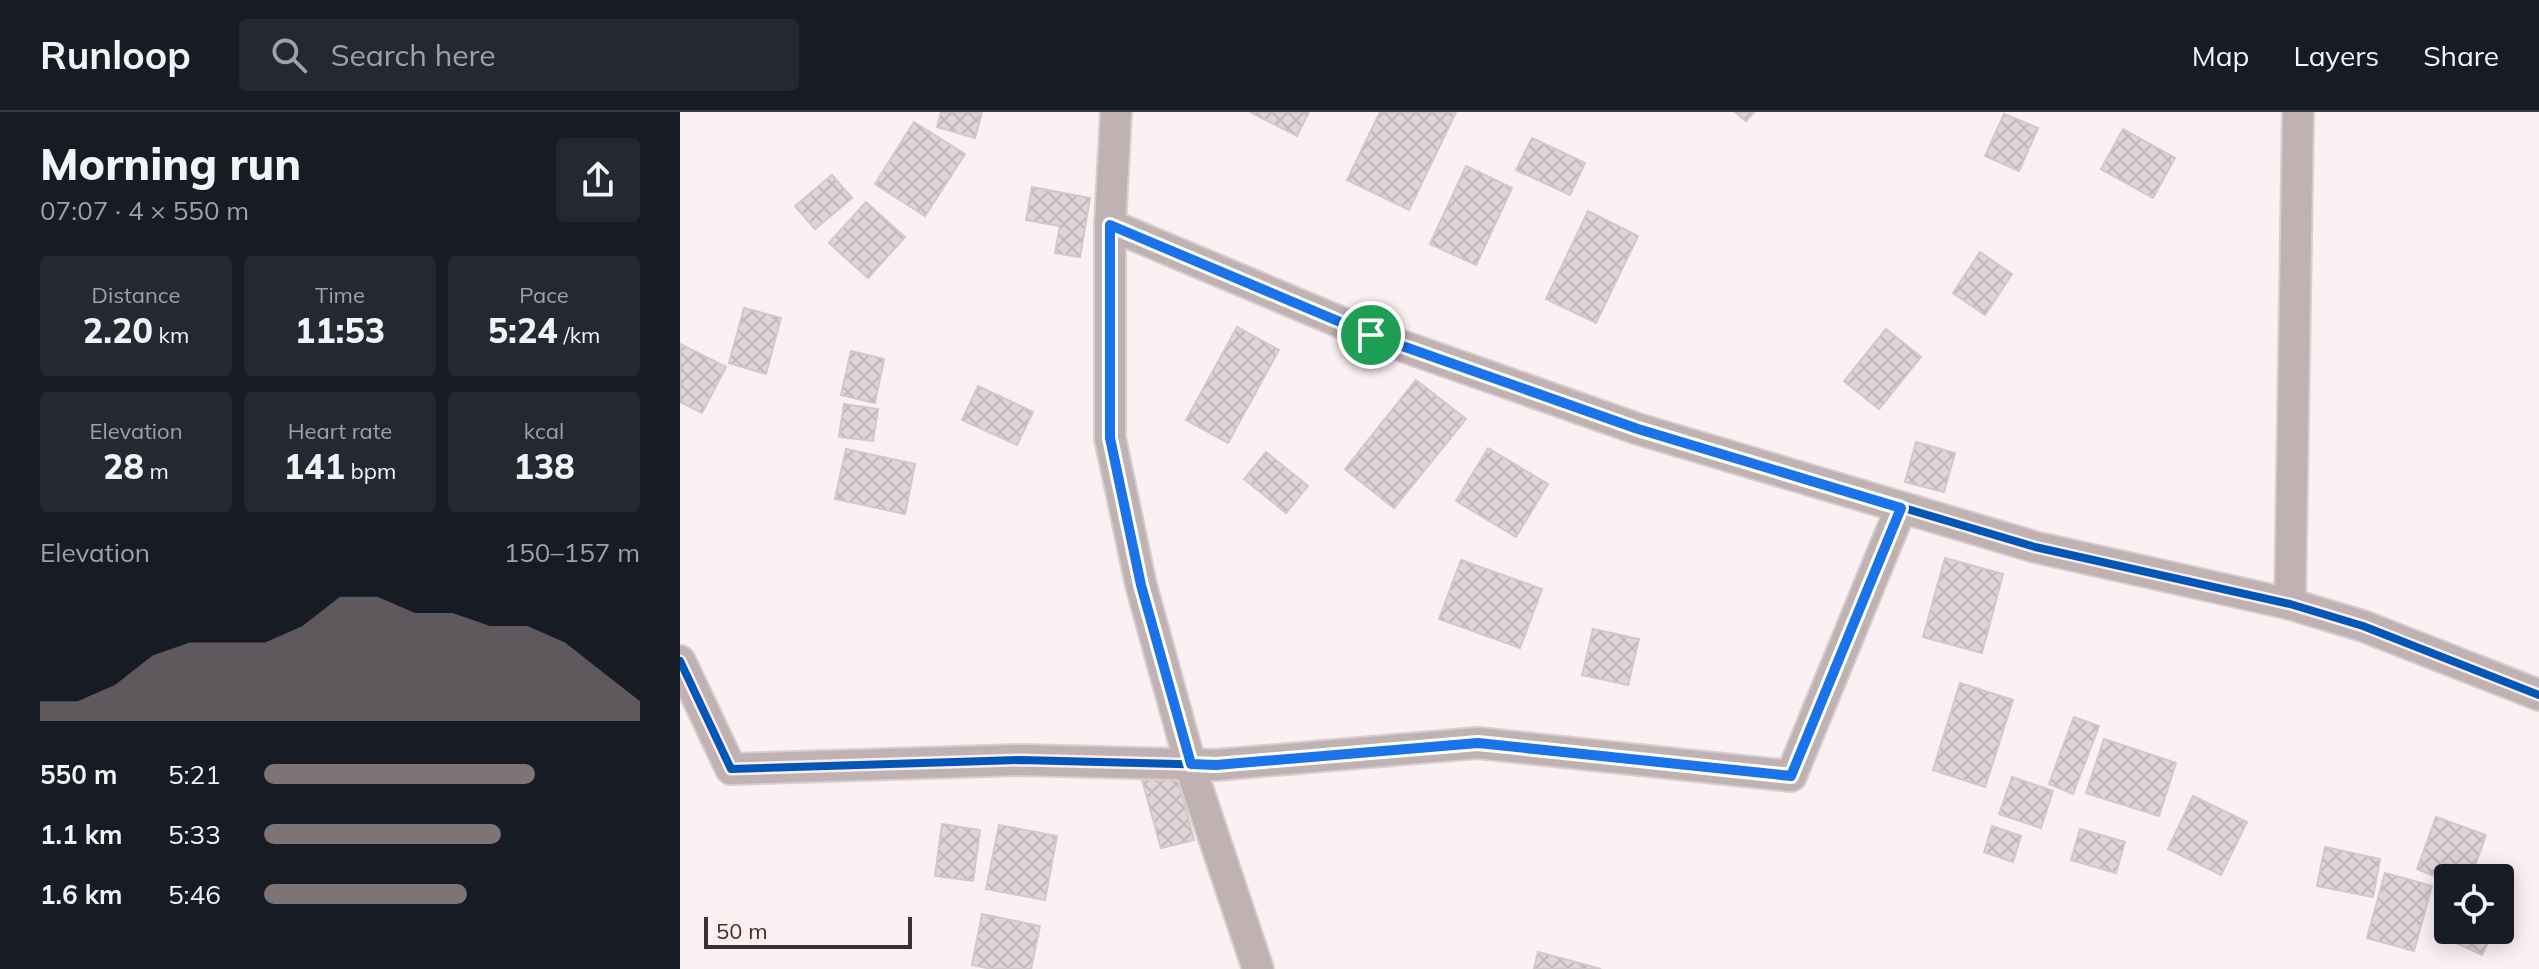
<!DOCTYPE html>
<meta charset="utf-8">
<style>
:root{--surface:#171b24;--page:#242831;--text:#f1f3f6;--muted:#9ea1a6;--line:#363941;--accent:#7e7375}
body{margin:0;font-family:Mulish,sans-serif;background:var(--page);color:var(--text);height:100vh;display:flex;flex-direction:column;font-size:30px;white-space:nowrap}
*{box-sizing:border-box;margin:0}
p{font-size:26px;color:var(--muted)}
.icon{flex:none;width:44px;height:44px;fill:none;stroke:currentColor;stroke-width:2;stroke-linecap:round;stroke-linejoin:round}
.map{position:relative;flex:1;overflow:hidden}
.drawer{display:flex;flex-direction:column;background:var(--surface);width:680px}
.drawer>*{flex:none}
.tools{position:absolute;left:1754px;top:752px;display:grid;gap:16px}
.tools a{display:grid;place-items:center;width:80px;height:80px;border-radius:8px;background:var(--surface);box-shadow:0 4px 20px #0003;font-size:40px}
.scale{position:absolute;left:24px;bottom:20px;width:208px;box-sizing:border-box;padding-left:8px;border:4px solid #3b3032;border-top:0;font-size:22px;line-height:28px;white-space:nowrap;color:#3b3032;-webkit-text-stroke:6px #ffecef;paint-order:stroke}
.pin{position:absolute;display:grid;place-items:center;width:68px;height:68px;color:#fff;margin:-34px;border:4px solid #fff;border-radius:50%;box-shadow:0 2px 8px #0007}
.round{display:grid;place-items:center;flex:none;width:84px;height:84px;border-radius:8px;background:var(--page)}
.headline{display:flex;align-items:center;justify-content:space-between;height:136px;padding:0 40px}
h1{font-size:44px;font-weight:800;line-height:60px}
.stats{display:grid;grid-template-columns:repeat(3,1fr);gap:12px;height:136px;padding:8px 40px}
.stats div{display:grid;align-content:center;border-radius:8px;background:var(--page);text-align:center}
.stats b{font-size:34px;font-weight:800}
.stats small{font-size:22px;font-weight:400}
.stats p{font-size:22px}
.chart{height:224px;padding:16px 40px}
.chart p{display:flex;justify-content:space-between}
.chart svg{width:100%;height:144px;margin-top:8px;fill:var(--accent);opacity:.7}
ul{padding:0 40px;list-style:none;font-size:26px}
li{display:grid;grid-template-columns:128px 96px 1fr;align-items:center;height:60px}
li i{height:20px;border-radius:10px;background:var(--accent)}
header{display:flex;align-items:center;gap:48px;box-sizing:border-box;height:112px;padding:0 40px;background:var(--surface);border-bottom:2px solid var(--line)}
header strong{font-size:38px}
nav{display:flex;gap:44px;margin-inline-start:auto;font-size:28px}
.search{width:560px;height:72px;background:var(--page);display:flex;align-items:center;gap:20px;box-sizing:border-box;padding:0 28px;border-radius:8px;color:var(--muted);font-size:30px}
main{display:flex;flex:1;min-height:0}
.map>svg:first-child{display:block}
.building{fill:url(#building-cross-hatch);stroke:#d2c7c9;stroke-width:2}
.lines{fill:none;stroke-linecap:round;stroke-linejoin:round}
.minor-casing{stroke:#d8ced0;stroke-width:34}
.minor{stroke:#c0b1b3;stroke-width:30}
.cycleway-casing{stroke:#ffecef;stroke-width:13}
.cycleway{stroke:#0057b8;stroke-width:8}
.route-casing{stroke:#fff;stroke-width:16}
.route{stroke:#1a73e8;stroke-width:10}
</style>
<header>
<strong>Runloop</strong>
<div class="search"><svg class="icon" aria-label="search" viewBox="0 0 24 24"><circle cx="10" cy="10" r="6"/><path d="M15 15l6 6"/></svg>Search here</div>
<nav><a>Map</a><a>Layers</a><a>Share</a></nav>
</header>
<main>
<section class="drawer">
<div class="headline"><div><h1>Morning run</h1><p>07:07 · 4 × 550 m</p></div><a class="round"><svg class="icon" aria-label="share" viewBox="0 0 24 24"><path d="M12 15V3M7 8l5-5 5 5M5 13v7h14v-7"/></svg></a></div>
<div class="stats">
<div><p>Distance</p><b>2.20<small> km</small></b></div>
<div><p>Time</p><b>11:53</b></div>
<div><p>Pace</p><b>5:24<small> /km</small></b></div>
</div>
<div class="stats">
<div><p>Elevation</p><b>28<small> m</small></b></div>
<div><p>Heart rate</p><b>141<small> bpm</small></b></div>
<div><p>kcal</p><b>138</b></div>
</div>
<div class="chart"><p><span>Elevation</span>150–157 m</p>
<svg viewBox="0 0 160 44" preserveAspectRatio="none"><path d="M0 44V38L10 38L20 33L30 24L40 20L50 20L60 20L70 15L80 6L90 6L100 11L110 11L120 15L130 15L140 20L150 29L160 38V44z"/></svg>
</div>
<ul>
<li><b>550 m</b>5:21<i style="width:72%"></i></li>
<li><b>1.1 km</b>5:33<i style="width:63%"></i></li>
<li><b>1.6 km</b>5:46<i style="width:54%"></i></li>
</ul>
</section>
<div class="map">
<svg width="1859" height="857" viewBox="0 0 1859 857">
<defs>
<pattern id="building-cross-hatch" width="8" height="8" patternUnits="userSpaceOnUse" patternTransform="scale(2)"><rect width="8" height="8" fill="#e0d5d6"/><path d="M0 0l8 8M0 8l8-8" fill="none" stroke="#c1b7b8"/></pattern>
</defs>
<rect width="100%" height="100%" fill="#fbf0f2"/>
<g class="building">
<polygon points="261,0 302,0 295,26 257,15"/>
<polygon points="570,0 629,0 617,24"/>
<polygon points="700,0 776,0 729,98 667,68"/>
<polygon points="1055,0 1074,0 1066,9"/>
<polygon points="1324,2 1358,16 1339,59 1305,44"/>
<polygon points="234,10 285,42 245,104 195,72"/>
<polygon points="1443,17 1495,46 1473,86 1421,57"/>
<polygon points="852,26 905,51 890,83 836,58"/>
<polygon points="786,54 832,76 796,153 750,132"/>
<polygon points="152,63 172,86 135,117 115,94"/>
<polygon points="352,75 410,86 400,145 375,141 380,114 346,108"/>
<polygon points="186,90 225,125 188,166 149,131"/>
<polygon points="908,99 958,124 916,211 866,187"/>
<polygon points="1300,140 1332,162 1305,203 1273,181"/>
<polygon points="64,196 101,206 86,262 49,251"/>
<polygon points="557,215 599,238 548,331 506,308"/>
<polygon points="1206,217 1241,245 1199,297 1164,269"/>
<polygon points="0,232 46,255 22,301 0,290"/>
<polygon points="171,239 204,247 195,291 161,283"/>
<polygon points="736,268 786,307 714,396 665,357"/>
<polygon points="298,274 353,300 337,333 282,308"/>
<polygon points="164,292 198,297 193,329 159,325"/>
<polygon points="1236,330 1275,341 1264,380 1225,370"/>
<polygon points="808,336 868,372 836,425 776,389"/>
<polygon points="166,337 235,352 225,402 155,387"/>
<polygon points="586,340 628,374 606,401 564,367"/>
<polygon points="1265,446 1323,462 1302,541 1243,525"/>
<polygon points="781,448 862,477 840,536 759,507"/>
<polygon points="913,517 959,527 948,573 902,563"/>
<polygon points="1280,571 1333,588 1305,675 1253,658"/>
<polygon points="1394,605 1419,614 1393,682 1369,672"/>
<polygon points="1424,627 1496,651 1479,704 1406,681"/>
<polygon points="495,656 514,728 481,736 461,664"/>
<polygon points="1332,665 1373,679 1361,716 1319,702"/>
<polygon points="1513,684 1567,710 1541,763 1488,737"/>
<polygon points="1756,705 1806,723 1792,762 1762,750 1756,765 1737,757"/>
<polygon points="262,712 300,718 293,769 255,764"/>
<polygon points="319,713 377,724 365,788 306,777"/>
<polygon points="1312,714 1341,724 1333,750 1304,740"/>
<polygon points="1400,717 1445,730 1436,761 1391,748"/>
<polygon points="1645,735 1700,747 1693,785 1637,774"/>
<polygon points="1705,761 1752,774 1734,839 1687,826"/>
<polygon points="1820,785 1827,789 1820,804"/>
<polygon points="302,802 360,814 351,857 312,857 292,853"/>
<polygon points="1768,802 1768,818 1814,818 1802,843 1759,823"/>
<polygon points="858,840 921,857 854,857"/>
</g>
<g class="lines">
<defs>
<g id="minor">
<polyline points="436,0 430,113 430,326 461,473 515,669 578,857"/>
<polyline points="430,113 691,223 958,317 1355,435 1610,492 1683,514 1859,583"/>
<polyline points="1610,492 1618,0"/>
<polyline points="0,549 51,657 341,648 536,653 798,631 1111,664 1221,396"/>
</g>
</defs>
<use href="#minor" class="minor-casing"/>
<use href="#minor" class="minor"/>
<defs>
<g id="cycleway">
<polyline points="430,113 691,223 958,317 1355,435 1610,492 1683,514 1859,583"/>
<polyline points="0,549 51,657 341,648 536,653 798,631 1111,664 1221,396"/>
</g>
</defs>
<use href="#cycleway" class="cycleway-casing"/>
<use href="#cycleway" class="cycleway"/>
</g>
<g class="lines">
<defs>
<polygon id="route" points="430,113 691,223 958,317 1221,396 1111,664 798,631 536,653 511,652 461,473 430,326"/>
</defs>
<use href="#route" class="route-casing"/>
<use href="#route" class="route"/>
</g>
</svg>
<div class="tools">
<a><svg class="icon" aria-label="locate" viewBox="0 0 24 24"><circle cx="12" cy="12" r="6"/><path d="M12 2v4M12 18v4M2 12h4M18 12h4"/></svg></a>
</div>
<div class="scale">50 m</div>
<div class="pin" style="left:691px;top:223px;background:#1e9e55"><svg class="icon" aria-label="arrive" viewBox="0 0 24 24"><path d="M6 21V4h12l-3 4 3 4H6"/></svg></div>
</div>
</main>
